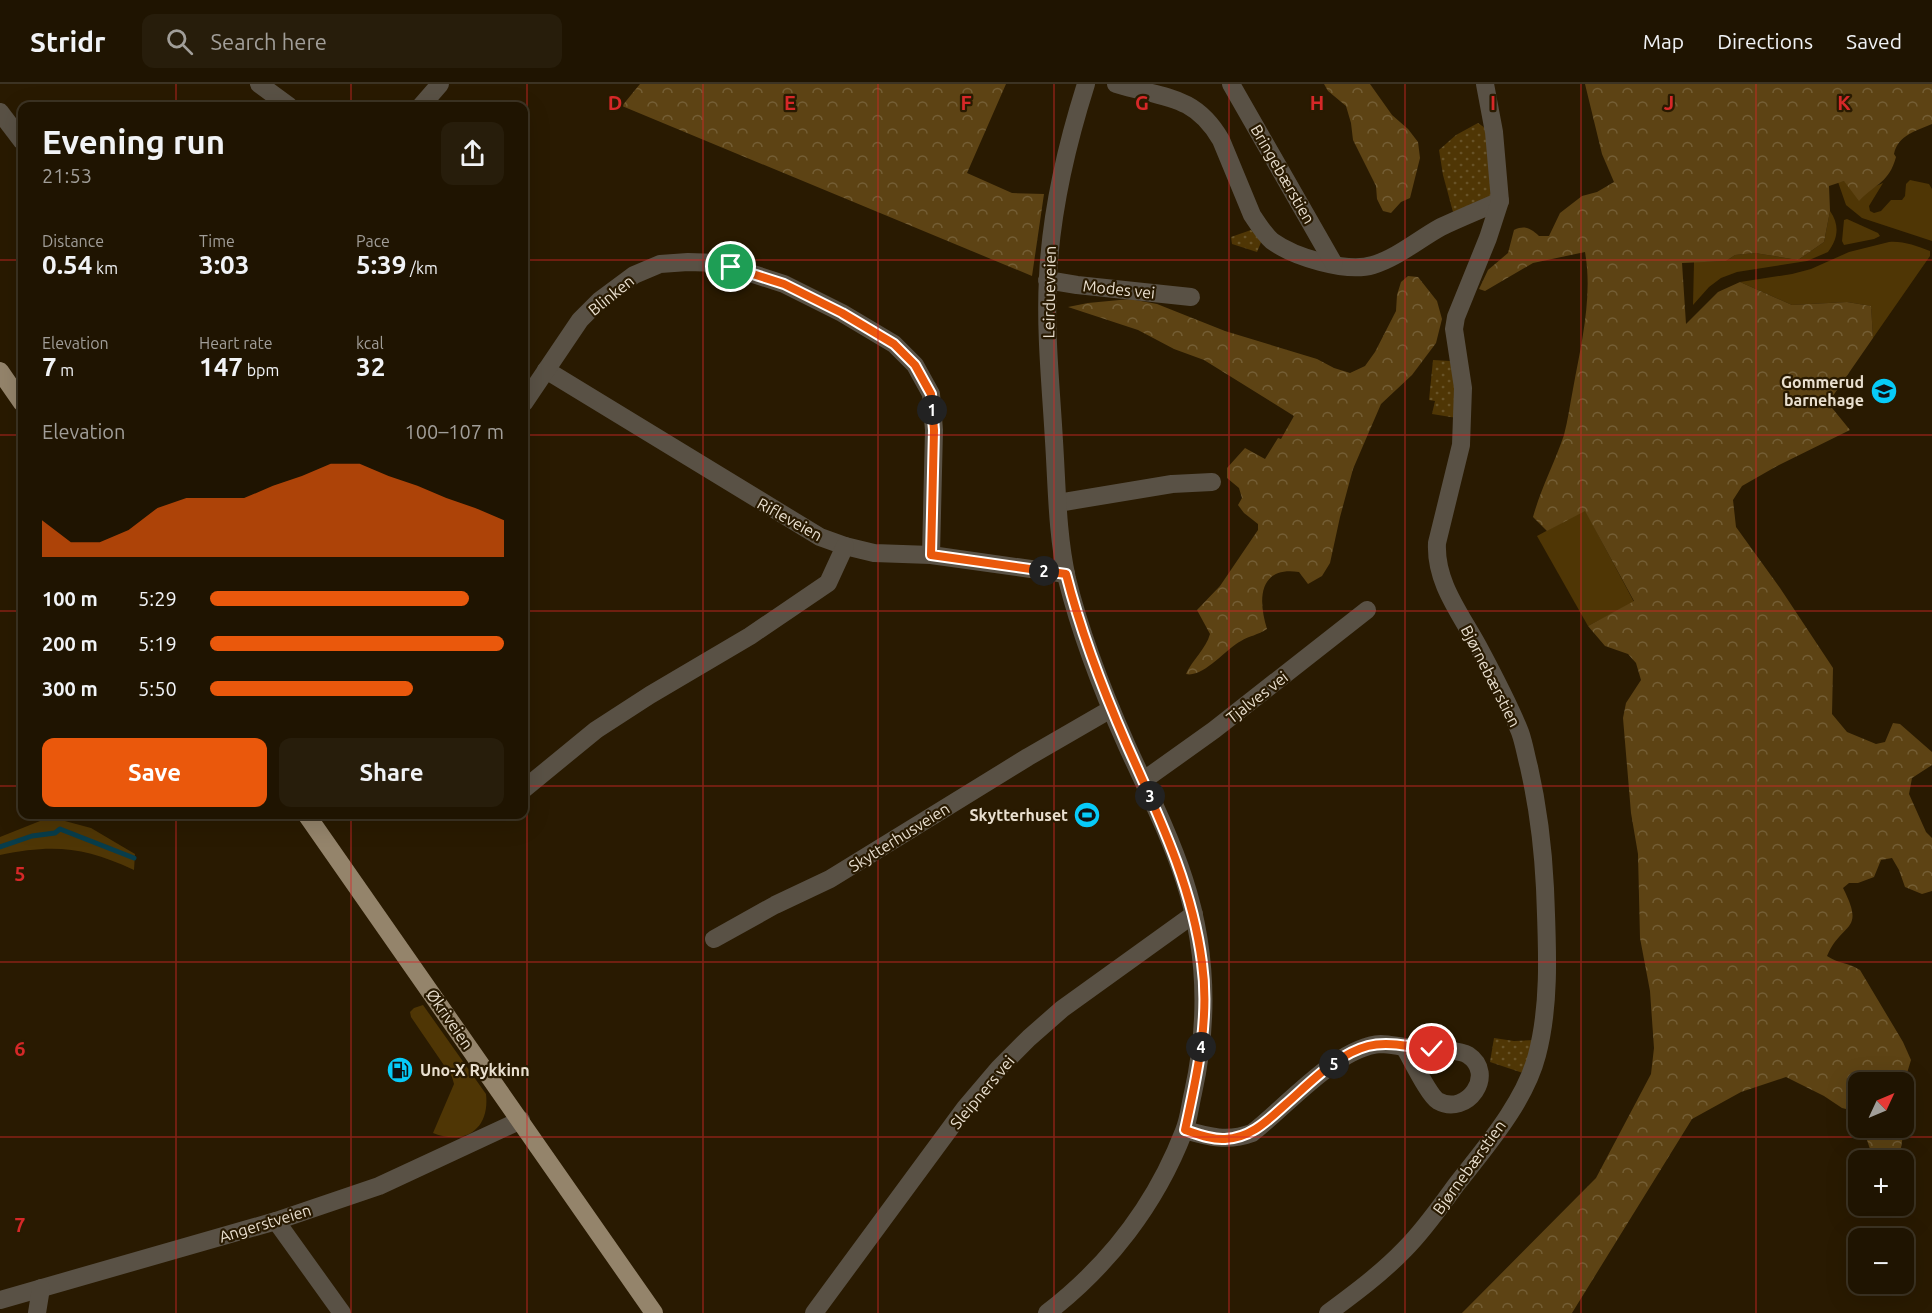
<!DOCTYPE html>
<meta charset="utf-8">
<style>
:root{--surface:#1f1401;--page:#271d0b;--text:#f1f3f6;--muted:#a19e99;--line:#3c3323;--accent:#ea580c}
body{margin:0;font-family:Ubuntu,sans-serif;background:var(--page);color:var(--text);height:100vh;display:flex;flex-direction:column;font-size:22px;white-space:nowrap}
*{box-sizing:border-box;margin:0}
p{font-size:20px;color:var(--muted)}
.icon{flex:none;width:33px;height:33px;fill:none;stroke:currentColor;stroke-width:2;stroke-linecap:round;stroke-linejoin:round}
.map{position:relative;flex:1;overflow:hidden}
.side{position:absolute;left:18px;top:18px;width:510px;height:717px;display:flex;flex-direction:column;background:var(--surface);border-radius:12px;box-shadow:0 6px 24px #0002,0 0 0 2px var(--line)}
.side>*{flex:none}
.needle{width:39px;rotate:46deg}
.fabs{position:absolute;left:1848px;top:988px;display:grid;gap:12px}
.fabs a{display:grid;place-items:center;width:66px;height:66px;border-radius:12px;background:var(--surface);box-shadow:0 6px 24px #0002,0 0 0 2px var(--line);font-size:30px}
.pin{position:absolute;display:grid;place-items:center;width:51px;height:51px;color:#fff;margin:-26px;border:3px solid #fff;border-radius:50%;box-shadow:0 2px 6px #0007}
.km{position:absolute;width:30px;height:30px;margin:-15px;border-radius:50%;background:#222;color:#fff;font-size:16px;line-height:30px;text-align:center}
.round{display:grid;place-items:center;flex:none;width:63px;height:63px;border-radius:12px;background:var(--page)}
.headline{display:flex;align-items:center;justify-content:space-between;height:102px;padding:0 24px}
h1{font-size:33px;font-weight:600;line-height:45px}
.figures{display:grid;grid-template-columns:repeat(3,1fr);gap:9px;height:102px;padding:6px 24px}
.figures div{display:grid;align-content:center}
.figures b{font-size:26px;font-weight:600}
.figures small{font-size:16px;font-weight:400}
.figures p{font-size:16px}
.chart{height:168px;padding:12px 24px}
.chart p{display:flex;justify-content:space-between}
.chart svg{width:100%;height:108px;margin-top:6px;fill:var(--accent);opacity:.7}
.cta{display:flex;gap:12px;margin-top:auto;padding:12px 24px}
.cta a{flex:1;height:69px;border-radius:12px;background:var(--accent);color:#fff;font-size:24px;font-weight:600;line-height:69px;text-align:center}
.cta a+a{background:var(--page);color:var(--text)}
ul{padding:0 24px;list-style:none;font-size:20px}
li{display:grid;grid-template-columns:96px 72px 1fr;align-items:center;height:45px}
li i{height:15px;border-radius:8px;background:var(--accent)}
header{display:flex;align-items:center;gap:36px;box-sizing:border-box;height:84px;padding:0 30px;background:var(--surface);border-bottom:2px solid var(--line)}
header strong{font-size:28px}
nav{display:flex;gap:33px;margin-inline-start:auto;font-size:21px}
.search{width:420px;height:54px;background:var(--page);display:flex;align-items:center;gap:15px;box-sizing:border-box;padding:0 21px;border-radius:12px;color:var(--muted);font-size:22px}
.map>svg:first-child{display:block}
.green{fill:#4f3605}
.forest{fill:url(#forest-crowns)}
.park{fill:url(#park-dots)}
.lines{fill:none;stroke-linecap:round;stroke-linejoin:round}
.stream{stroke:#083d4b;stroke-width:5}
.minor{stroke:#595145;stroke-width:18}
.major{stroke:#94846b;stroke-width:18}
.route-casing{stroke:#fff;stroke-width:12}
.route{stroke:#ea580c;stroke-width:8}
.grid{fill:none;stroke:#d62828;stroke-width:1.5;stroke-opacity:0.55}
.labels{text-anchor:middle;stroke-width:4.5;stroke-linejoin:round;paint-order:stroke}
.street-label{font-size:16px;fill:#e9dfcf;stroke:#291a01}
.poi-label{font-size:16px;font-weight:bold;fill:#e9dfcf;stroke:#291a01;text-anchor:end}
.grid-label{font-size:20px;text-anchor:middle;font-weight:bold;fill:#d62828;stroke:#291a01;stroke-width:4.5;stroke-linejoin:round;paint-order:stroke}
</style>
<header>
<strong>Stridr</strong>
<div class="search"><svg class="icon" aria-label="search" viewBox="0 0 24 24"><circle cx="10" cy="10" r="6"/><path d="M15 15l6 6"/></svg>Search here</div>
<nav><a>Map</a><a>Directions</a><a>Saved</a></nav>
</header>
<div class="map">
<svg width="1932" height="1229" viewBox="0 0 1932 1229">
<defs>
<pattern id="forest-crowns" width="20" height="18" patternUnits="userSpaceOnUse" patternTransform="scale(1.5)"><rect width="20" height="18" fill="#5d4314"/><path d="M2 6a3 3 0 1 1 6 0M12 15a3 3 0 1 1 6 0" fill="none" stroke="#745e35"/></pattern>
<pattern id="park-dots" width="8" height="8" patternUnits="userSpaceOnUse" patternTransform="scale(1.5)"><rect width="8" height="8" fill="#4f3605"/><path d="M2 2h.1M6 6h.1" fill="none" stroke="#685328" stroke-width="1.8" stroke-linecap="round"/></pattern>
</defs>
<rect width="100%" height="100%" fill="#291a01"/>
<g class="green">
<polygon points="1910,96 1929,100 1932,105 1932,157 1862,134 1846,121 1838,98 1844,97 1871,104 1883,99 1869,122 1870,127 1874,129 1881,127 1891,116 1902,116 1905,112 1906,100"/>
<path d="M1830 127C1840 141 1838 155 1828 168L1807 177 1737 188 1721 194 1709 203 1693 221 1694 178 1726 177 1735 171 1755 169 1798 176 1824 158Z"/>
<polygon points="1847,135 1878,149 1880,152 1874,155 1844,161 1842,157 1844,136"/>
<path d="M1889 158C1904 157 1916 162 1930 167V172L1873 254 1871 222 1847 218 1792 221 1740 198 1792 190 1811 185 1849 168Z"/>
<polygon points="1585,426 1634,518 1588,542 1537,452"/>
<path d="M50 733 91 744 135 770 134 786C84 763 54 760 0 771V753Z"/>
<path d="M423 921 486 1010C490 1045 465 1062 433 1049L454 1000 452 993 411 933 410 928 414 924Z"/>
</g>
<g class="forest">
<polygon points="640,0 1006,0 967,89 1012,109 1044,110 1032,192 622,22"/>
<polygon points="1324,0 1370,0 1392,31 1408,45 1418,58 1420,74 1410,114 1401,118 1391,129 1383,127 1377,115 1376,102 1353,56 1351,39 1346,22 1328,7"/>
<path d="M1585 0H1932V40C1916 47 1898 51 1894 70L1896 73C1889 99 1876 99 1859 117L1844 97 1829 102 1830 127 1824 158 1798 176 1755 169 1735 171 1726 177 1682 179 1686 240 1718 208 1740 198 1792 221 1847 218 1871 222 1873 254 1828 319 1850 346 1777 382 1742 402 1733 416 1736 443 1780 504 1833 584 1832 630 1847 648 1876 660 1885 658 1893 639 1900 640 1932 668V681L1912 694 1909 710 1926 748 1932 754V807L1922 810 1905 803 1899 786 1892 774 1881 776 1874 793 1858 799H1849L1843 804C1866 849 1842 837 1827 872 1837 879 1849 879 1860 886L1903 958 1911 976 1904 999H1858V1028L1842 1024 1824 1012 1786 993 1741 1008 1692 1035 1572 1229H1462L1596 1094 1651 990 1654 964 1650 907 1640 854 1638 770 1631 729 1623 634 1626 619 1641 596 1636 579 1628 570 1605 562 1588 542 1634 517 1585 427 1547 447 1533 433C1541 404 1555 378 1564 351 1568 336 1570 320 1573 305 1581 261 1593 213 1585 168L1533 179 1485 207 1479 205 1488 186 1508 169 1514 146C1525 141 1530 144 1539 152H1549L1560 129 1582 112 1597 108 1614 98 1602 70Z"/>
<path d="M1408 192 1418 193 1437 217 1442 235 1436 259 1412 291 1381 320 1353 385 1340 433 1330 479 1322 492 1308 500 1299 488C1258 482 1258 516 1267 545 1258 551 1249 552 1241 557 1226 565 1203 594 1186 590 1192 576 1206 565 1210 550L1197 526 1220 502 1258 446V440L1244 429 1238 421 1242 414 1239 404 1227 394V384L1245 364 1265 375 1278 354 1281 355 1294 332 1204 276 1174 265 1138 246 1068 223 1088 219 1130 215 1157 220 1225 247 1317 275 1334 284 1350 289 1365 282 1375 268 1396 227 1397 211 1401 198Z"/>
<polygon points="1904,1020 1905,1038 1899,1077 1874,1077 1863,1044 1904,1044"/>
</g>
<g class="park">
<polygon points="1478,39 1488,46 1491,115 1453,128 1443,91 1439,66 1456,51"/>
<polygon points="1251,146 1262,156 1257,168 1232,160 1231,153"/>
<polygon points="1433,276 1450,277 1454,289 1457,334 1432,330 1435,317 1429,316"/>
<polygon points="1494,954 1514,957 1535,956 1523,989 1490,978"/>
</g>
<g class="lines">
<polyline class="stream" points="0,763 32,752 55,749 60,745 134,774"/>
<g class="minor">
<polyline points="259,0 289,22"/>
<path d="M1116 0C1161 14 1194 9 1221 56L1252 131C1258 140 1264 150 1272 157 1294 173 1346 189 1373 181 1397 174 1419 155 1441 143 1460 134 1480 126 1500 117"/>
<polyline points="1231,0 1334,180"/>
<polyline points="421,22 440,0"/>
<polyline points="0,28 22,57"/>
<polyline points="1047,196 1077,201 1191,213"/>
<polyline points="546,286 820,453 845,462 874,469 931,471 1066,490"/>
<polyline points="524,319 580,236 599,217 634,191 660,180 688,178 719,179 784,200 842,229 894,260 915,281 931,310 934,346 931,471"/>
<polyline points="1058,419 1172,400 1212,398"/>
<polyline points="1144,696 1214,646 1367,526"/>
<polyline points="524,705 596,646 650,611 750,552 828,499 845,462"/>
<polyline points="714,855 775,821 830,795 1028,673 1111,625"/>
<path d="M1185 1046C1209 1053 1228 1058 1252 1049 1286 1023 1338 962 1381 960 1388 960 1397 962 1404 963 1411 974 1429 1012 1438 1017 1467 1033 1497 990 1468 971 1459 965 1417 964 1404 963"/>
<polyline points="276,1137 342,1229"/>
<polyline points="0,1216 276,1137 379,1102 521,1036"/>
<polyline points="37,1229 41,1204"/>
<polyline points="814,1229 965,1024 999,984 1029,954 1062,925 1194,830"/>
<path d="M1047 1229C1108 1182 1156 1120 1184 1047 1189 1035 1190 1021 1193 1009 1209 937 1207 865 1184 795 1169 749 1147 706 1127 662 1103 608 1081 552 1067 495 1057 450 1057 403 1054 357 1051 303 1045 248 1048 193 1051 127 1066 63 1086 0"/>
<path d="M1328 1229C1355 1209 1382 1189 1405 1165 1424 1146 1440 1123 1456 1101 1485 1064 1525 1018 1537 971 1551 918 1547 859 1545 804 1543 763 1538 723 1529 683 1526 672 1524 659 1520 648 1508 618 1493 590 1478 562 1460 529 1435 498 1437 459L1461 361 1463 304 1454 245 1456 233 1488 154 1500 117 1494 48 1485 0"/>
</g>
<g class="major">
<polyline points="0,287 22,319"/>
<polyline points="306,730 654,1229"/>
</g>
</g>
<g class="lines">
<defs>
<path id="route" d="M731 183 784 200 842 229 894 260 915 281 931 310 934 346 931 471 1066 490C1081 549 1103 606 1127 661 1159 733 1192 801 1202 879 1210 935 1197 991 1185 1046 1197 1050 1211 1056 1225 1055 1251 1054 1268 1036 1286 1020 1310 999 1337 970 1368 962 1388 957 1412 963 1432 965"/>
</defs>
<use href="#route" class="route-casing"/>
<use href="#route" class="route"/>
</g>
<path class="grid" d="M176 0V22M351 0V22M527 0V1229M703 0V1229M878 0V1229M1054 0V1229M1229 0V1229M1405 0V1229M1581 0V1229M1756 0V1229M0 176H22M524 176H1932M0 351H22M524 351H1932M0 527H22M524 527H1932M0 702H22M524 702H1932M176 730V1229M351 730V1229M0 878H1932M0 1053H1932"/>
<defs>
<symbol id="school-disc" viewBox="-11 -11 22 22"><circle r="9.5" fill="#07cbf9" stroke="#291a01"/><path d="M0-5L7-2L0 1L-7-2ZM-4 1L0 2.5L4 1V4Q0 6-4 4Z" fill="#111"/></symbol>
<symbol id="stadium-disc" viewBox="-11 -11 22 22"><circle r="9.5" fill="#07cbf9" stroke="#291a01"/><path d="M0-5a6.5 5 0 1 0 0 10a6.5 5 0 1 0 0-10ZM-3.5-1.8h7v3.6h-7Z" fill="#111"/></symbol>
<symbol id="fuel-disc" viewBox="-11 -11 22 22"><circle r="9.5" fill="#07cbf9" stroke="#291a01"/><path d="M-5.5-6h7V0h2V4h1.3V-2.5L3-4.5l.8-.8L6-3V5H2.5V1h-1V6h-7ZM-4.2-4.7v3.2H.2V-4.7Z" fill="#111"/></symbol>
</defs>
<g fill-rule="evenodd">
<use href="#school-disc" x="1869" y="292" width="30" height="30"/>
<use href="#stadium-disc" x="1072" y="716" width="30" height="30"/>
<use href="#fuel-disc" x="385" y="971" width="30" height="30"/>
</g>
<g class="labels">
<g class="street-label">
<text transform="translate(1283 90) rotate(60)" y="6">Bringebærstien</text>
<text transform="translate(1119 205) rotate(6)" y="6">Modes vei</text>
<text transform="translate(1049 208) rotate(-89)" y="6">Leirdueveien</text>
<text transform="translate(611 211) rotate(-39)" y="6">Blinken</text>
<text transform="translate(790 435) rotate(29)" y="6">Rifleveien</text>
<text transform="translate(1491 592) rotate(63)" y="6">Bjørnebærstien</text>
<text transform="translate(1257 613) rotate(-38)" y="6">Tjalves vei</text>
<text transform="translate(899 753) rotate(-32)" y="6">Skytterhusveien</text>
<text transform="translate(450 935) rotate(55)" y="6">Økriveien</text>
<text transform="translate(982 1008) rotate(-50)" y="6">Sleipners vei</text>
<text transform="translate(1469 1083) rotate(-54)" y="6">Bjørnebærstien</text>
<text transform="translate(265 1139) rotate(-17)" y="6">Angerstveien</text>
</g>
<g class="poi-label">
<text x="1864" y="304">Gommerud<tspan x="1864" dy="18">barnehage</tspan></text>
<text x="1068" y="737">Skytterhuset</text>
<text x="420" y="992" text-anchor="start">Uno-X Rykkinn</text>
</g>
</g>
<g class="grid-label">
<text x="615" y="26">D</text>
<text x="790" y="26">E</text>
<text x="966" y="26">F</text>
<text x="1142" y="26">G</text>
<text x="1317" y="26">H</text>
<text x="1493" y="26">I</text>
<text x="1669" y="26">J</text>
<text x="1844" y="26">K</text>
<text x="20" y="797">5</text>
<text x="20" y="972">6</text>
<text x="20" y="1148">7</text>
</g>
</svg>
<div class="fabs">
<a><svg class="needle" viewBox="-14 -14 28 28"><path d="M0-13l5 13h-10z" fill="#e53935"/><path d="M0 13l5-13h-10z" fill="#a19e99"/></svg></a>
<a>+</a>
<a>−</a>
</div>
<div class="pin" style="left:731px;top:183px;background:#1e9e55"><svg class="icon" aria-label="arrive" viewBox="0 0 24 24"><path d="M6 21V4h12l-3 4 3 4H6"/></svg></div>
<div class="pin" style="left:1432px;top:965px;background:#d93025"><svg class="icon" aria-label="check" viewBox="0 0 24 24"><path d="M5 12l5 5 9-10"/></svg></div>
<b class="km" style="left:932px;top:326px">1</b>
<b class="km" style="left:1044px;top:487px">2</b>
<b class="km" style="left:1150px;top:712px">3</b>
<b class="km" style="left:1201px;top:963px">4</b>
<b class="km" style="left:1334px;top:980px">5</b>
<section class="side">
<div class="headline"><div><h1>Evening run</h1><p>21:53</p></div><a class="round"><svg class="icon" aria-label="share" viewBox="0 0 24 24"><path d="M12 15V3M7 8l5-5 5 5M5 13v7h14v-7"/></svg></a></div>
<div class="figures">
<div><p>Distance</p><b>0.54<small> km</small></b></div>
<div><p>Time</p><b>3:03</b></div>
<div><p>Pace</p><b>5:39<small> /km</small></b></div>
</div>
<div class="figures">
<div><p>Elevation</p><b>7<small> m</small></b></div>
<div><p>Heart rate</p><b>147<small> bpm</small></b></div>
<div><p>kcal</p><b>32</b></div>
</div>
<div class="chart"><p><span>Elevation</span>100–107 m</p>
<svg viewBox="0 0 160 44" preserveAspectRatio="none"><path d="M0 44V29L10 38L20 38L30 33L40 24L50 20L60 20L70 20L80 15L90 11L100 6L110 6L120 11L130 15L140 20L150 24L160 29V44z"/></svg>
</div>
<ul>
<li><b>100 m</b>5:29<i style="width:88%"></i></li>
<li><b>200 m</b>5:19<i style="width:100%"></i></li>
<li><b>300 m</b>5:50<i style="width:69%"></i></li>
</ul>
<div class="cta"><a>Save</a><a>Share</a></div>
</section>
</div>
